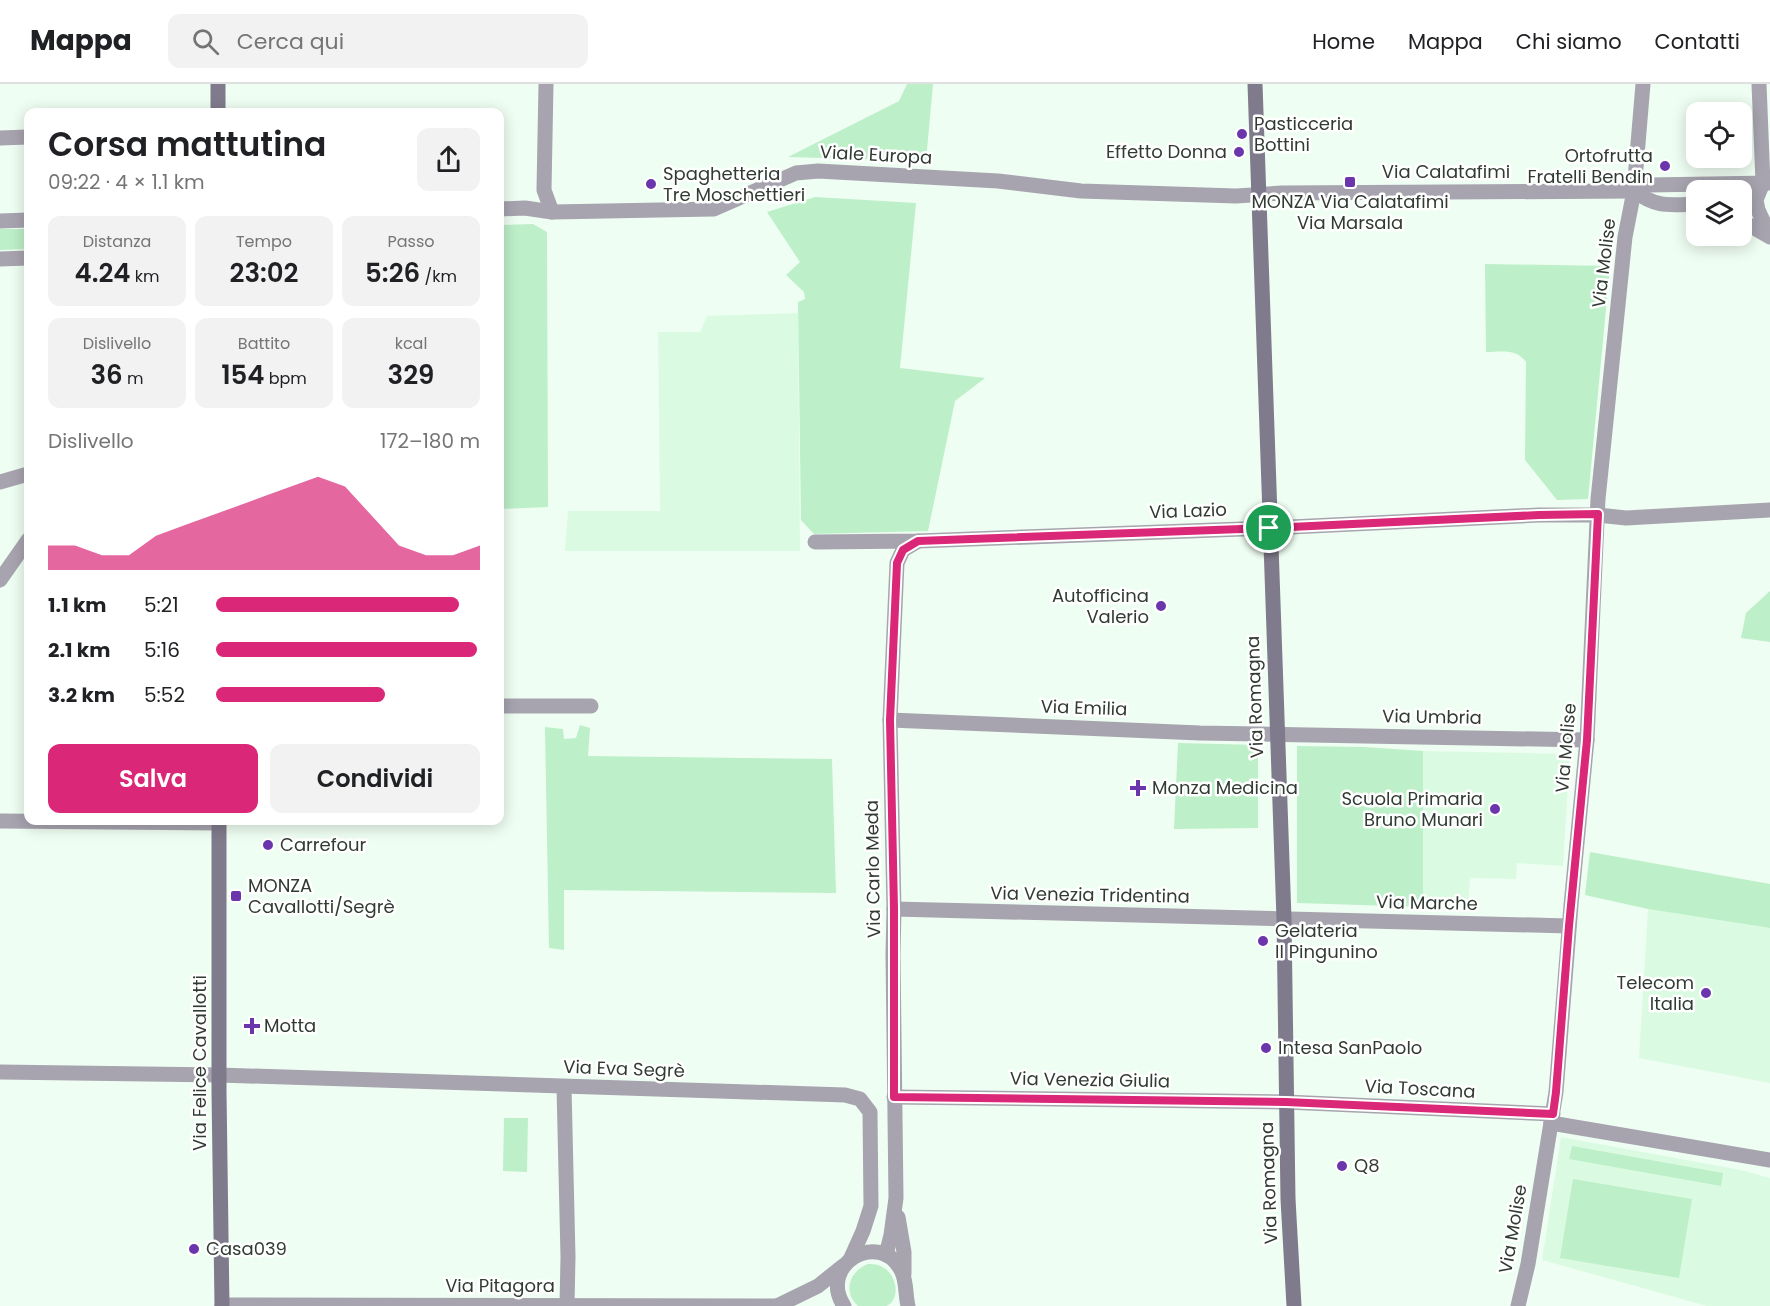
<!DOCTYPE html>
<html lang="it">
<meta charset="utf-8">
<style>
:root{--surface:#fff;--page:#f2f2f2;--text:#202124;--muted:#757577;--line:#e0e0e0;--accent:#db2777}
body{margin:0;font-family:Poppins,sans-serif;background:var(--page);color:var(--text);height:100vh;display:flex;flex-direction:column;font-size:22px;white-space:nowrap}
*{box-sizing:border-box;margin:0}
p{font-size:20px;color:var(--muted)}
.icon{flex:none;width:33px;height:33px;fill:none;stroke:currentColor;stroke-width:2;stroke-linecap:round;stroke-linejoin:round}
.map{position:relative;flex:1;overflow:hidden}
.panel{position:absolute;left:24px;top:24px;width:480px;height:717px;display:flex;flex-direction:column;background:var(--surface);border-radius:12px;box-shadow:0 3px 15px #0003}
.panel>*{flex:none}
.fabs{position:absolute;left:1686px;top:18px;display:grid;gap:12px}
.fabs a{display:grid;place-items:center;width:66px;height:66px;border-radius:12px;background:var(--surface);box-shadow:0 3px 15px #0003;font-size:30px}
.pin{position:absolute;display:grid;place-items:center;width:51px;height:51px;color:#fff;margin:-26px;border:3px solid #fff;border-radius:50%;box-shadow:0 2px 6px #0007}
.round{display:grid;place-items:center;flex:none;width:63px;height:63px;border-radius:12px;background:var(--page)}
.summary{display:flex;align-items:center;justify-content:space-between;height:102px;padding:0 24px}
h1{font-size:33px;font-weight:600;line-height:45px}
.metrics{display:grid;grid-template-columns:repeat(3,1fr);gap:9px;height:102px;padding:6px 24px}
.metrics div{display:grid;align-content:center;border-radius:12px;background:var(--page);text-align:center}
.metrics b{font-size:26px;font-weight:600}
.metrics small{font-size:16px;font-weight:400}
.metrics p{font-size:16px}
.chart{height:168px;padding:12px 24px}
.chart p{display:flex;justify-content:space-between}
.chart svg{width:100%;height:108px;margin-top:6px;fill:var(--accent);opacity:.7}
.action{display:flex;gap:12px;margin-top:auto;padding:12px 24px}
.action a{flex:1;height:69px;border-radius:12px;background:var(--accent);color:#fff;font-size:24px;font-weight:600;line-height:69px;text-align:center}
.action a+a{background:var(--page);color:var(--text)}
ul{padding:0 24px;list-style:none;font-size:20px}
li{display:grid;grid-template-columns:96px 72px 1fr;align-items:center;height:45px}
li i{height:15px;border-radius:8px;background:var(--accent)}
header{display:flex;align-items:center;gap:36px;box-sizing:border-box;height:84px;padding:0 30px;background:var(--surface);border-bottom:2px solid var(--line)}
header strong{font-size:28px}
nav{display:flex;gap:33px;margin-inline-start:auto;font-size:21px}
.search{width:420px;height:54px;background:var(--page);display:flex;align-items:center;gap:15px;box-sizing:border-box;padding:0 21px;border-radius:12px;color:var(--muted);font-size:22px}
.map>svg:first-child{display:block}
.built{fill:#dafbe1}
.green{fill:#bdefc8}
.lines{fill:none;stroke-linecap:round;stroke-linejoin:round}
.street{stroke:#a7a4af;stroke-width:15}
.secondary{stroke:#807b8c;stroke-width:15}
.route-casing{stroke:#fff;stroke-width:12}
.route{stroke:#db2777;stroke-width:8}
.poi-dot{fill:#6b35ac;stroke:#fff;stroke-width:2}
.labels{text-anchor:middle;stroke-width:5;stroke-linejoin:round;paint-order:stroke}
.poi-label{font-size:18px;fill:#313b33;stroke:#fff;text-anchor:start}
.street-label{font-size:18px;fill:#313b33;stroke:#fff}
</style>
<header>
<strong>Mappa</strong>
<div class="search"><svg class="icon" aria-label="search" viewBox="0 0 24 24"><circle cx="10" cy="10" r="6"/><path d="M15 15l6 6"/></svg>Cerca qui</div>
<nav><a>Home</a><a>Mappa</a><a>Chi siamo</a><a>Contatti</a></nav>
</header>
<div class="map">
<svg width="1770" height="1222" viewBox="0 0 1770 1222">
<rect width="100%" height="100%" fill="#effef2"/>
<g class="built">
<polygon points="798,229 800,467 565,467 568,427 660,427 658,248 700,248 707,232"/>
<polygon points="1423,667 1570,670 1563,782 1517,779 1516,795 1470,794 1468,824 1423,823"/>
<polygon points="1648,825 1770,844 1770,999 1639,974"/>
<polygon points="1561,1053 1741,1086 1770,1094 1770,1222 1707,1222 1542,1176"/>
</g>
<g class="green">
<polygon points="907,0 933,0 926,77 788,73 899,17"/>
<polygon points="815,113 916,119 900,284 985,294 955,317 928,447 814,450 801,436 798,218 805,215 804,208 786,191 800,178 767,128"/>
<polygon points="533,140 547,148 548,423 500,425 500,141"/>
<polygon points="0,145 28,145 28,165 0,166"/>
<path d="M1485 180 1610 182 1588 415 1557 416 1525 376 1526 278C1516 264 1502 268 1486 268Z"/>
<polygon points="1770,507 1770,558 1741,554 1746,529"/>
<polygon points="580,641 590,644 588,672 832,675 836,809 564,806 564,866 549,864 545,643 563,645 564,655 576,654"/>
<polygon points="1178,659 1258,661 1258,744 1174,745"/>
<polygon points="1297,662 1364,663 1423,667 1423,823 1297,819"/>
<polygon points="1590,768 1770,800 1770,844 1648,825 1585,811"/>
<polygon points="504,1034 528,1034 527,1088 503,1087"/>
<polygon points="1572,1062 1723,1089 1721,1102 1569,1075"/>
<polygon points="1573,1095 1692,1115 1679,1194 1560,1174"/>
<path d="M868 1180C896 1178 904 1215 886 1222 879 1222 865 1222 858 1222 842 1207 850 1187 868 1180Z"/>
</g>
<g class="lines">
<g class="street">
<polyline points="546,0 544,106 552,128"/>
<polyline points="1759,0 1763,99 1756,116 1758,126 1770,152"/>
<polyline points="0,54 28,53"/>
<path d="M1634 107C1657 124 1669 121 1696 120"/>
<polyline points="500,125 525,124 552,128 714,125 796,89 818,87 998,97 1081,107 1236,112 1282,109 1634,107 1649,101 1770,99"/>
<polyline points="0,137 28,136"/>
<polyline points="1742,137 1770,153"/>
<polyline points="0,175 28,174"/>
<polyline points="0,398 28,390"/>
<polyline points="815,458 918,457 1269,444 1539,431 1598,431 1626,434 1770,426"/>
<polyline points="0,496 28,456"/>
<polyline points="500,622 591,622"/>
<polyline points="890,636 1200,649 1587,656"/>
<polyline points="0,737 219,739"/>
<polyline points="894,825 1569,842"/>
<polyline points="0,988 219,991 845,1011 860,1015 870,1028 871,1122 863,1147 850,1176"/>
<polyline points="564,1003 568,1173 567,1221"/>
<polyline points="894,1013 1286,1018 1553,1030"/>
<polyline points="1551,1039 1770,1076"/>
<polyline points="898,1133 904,1168 904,1190"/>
<polyline points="886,1171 891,1151 896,1114 893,870 894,825 890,636 897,479 903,466 918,457"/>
<polyline points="222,1221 786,1222"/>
<polyline points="779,1221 818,1202 843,1182"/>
<path d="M844 1222C817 1180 880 1145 901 1186 907 1197 905 1210 908 1222"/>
<polyline points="1518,1222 1528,1180 1556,1008 1571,821 1587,656 1598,415 1625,153 1634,107 1643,0"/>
</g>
<g class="secondary">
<polyline points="1255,0 1284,835 1288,1115 1294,1222"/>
<polyline points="218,28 218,0"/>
<polyline points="219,736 219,1007 222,1222"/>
</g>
</g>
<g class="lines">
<defs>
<polygon id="route" points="1598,430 1587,656 1569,842 1556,1008 1553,1030 1286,1018 894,1013 894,825 890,636 897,479 903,466 918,457 1269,444 1539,431"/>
</defs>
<use href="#route" class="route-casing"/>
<use href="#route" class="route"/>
</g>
<g class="poi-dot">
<circle cx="1242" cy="50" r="6"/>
<circle cx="1239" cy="68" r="6"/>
<circle cx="1665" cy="82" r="6"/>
<rect x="1344" y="92" width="12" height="12" rx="3"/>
<circle cx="651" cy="100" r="6"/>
<circle cx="1161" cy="522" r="6"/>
<path d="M1135 695h6v6h6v6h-6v6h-6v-6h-6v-6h6z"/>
<circle cx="1495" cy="725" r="6"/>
<circle cx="268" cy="761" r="6"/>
<rect x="230" y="806" width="12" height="12" rx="3"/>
<circle cx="1263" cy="857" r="6"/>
<circle cx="1706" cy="909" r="6"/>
<path d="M249 933h6v6h6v6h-6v6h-6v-6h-6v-6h6z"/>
<circle cx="1266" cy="964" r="6"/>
<circle cx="1342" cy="1082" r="6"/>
<circle cx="194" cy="1165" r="6"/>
</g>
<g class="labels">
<g class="poi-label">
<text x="1254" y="46">Pasticceria<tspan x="1254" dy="21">Bottini</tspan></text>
<text x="1227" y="74" text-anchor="end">Effetto Donna</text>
<text x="1653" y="78" text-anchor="end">Ortofrutta<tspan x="1653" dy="21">Fratelli Bendin</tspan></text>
<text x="663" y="96">Spaghetteria<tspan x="663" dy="21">Tre Moschettieri</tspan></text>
<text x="1350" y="124" text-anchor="middle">MONZA Via Calatafimi<tspan x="1350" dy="21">Via Marsala</tspan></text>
<text x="1149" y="518" text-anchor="end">Autofficina<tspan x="1149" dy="21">Valerio</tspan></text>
<text x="1152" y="710">Monza Medicina</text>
<text x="1483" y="721" text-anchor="end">Scuola Primaria<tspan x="1483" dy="21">Bruno Munari</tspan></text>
<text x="280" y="767">Carrefour</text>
<text x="248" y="808">MONZA<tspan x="248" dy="21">Cavallotti/Segrè</tspan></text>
<text x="1275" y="853">Gelateria<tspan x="1275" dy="21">Il Pingunino</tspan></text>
<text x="1694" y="905" text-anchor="end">Telecom<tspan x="1694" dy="21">Italia</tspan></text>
<text x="264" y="948">Motta</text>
<text x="1278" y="970">Intesa SanPaolo</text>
<text x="1354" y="1088">Q8</text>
<text x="206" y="1171">Casa039</text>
</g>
<g class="street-label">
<text transform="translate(876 71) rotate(3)" y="6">Viale Europa</text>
<text x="1446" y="94">Via Calatafimi</text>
<text transform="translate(1604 179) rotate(-83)" y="6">Via Molise</text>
<text transform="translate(1188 427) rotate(-2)" y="6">Via Lazio</text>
<text transform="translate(1255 613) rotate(-92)" y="6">Via Romagna</text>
<text transform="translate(1084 624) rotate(2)" y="6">Via Emilia</text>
<text transform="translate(1432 633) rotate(1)" y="6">Via Umbria</text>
<text transform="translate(1566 664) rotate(-85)" y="6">Via Molise</text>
<text transform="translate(873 785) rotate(-91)" y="6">Via Carlo Meda</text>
<text transform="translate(1090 811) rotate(1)" y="6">Via Venezia Tridentina</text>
<text transform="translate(1427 819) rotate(1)" y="6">Via Marche</text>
<text transform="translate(200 979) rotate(-90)" y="6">Via Felice Cavallotti</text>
<text transform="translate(624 985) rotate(2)" y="6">Via Eva Segrè</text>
<text transform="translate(1090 996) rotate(1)" y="6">Via Venezia Giulia</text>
<text transform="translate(1420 1005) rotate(3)" y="6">Via Toscana</text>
<text transform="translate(1269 1099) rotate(-92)" y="6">Via Romagna</text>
<text transform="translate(1513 1145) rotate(-80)" y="6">Via Molise</text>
<text x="500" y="1208">Via Pitagora</text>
</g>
</g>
</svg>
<div class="fabs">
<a><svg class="icon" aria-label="locate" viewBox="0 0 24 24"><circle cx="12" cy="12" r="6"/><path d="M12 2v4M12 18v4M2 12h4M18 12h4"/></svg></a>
<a><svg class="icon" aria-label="layers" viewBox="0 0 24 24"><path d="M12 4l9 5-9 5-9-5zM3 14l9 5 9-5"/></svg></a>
</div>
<div class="pin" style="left:1269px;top:444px;background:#1e9e55"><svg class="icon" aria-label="arrive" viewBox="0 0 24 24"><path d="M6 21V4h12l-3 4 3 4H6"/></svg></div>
<section class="panel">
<div class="summary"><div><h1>Corsa mattutina</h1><p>09:22 · 4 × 1.1 km</p></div><a class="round"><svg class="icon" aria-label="share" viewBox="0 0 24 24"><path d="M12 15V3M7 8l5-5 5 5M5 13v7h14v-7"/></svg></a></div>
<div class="metrics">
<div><p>Distanza</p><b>4.24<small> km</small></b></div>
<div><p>Tempo</p><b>23:02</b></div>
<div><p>Passo</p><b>5:26<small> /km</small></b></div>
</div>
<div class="metrics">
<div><p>Dislivello</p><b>36<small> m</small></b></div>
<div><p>Battito</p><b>154<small> bpm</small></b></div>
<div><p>kcal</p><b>329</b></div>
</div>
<div class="chart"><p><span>Dislivello</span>172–180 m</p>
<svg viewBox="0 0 160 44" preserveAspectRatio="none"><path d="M0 44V34L10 34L20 38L30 38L40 30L50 26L60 22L70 18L80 14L90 10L100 6L110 10L120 22L130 34L140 38L150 38L160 34V44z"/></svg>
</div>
<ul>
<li><b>1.1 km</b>5:21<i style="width:92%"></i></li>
<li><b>2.1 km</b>5:16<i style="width:99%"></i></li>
<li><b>3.2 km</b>5:52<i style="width:64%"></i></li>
</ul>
<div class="action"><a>Salva</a><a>Condividi</a></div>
</section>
</div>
